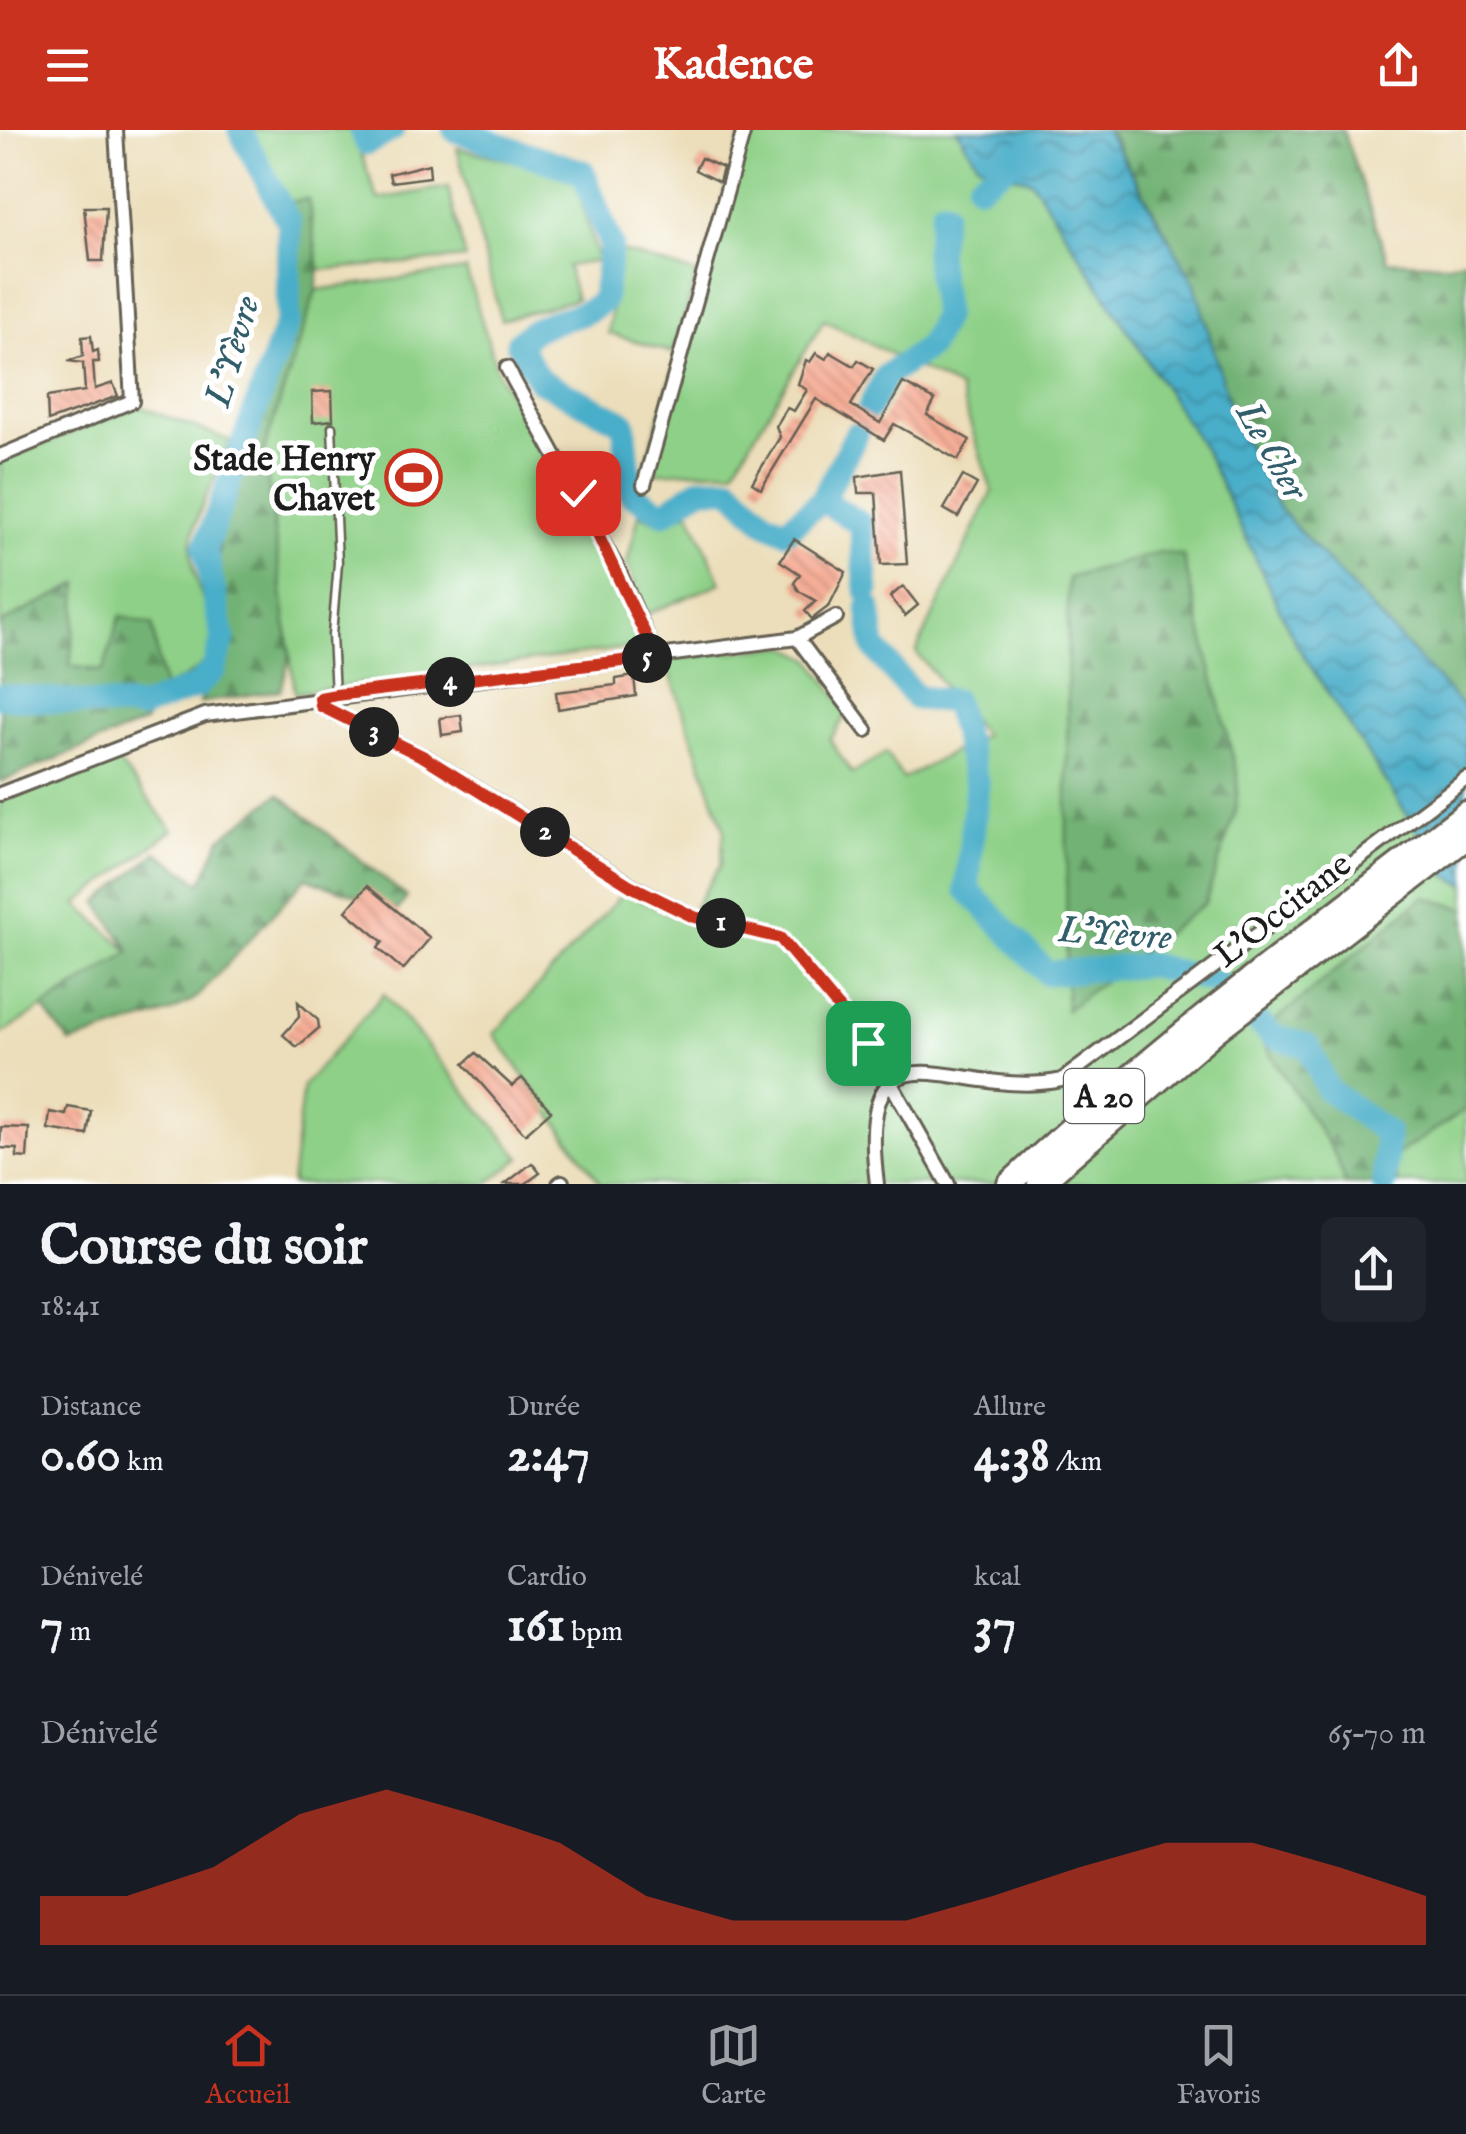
<!DOCTYPE html>
<html lang="fr">
<meta charset="utf-8">
<style>
:root{--surface:#171b24;--page:#20242c;--text:#f1f3f6;--muted:#9ea1a6;--line:#363941;--accent:#c8321e}
body{margin:0;font-family:"IM FELL English",serif;background:var(--page);color:var(--text);height:100vh;display:flex;flex-direction:column;font-size:38px;white-space:nowrap}
*{box-sizing:border-box;margin:0}
p{font-size:32px;color:var(--muted)}
.icon{flex:none;width:55px;height:55px;fill:none;stroke:currentColor;stroke-width:2;stroke-linecap:round;stroke-linejoin:round}
.map{position:relative;height:1054px;overflow:hidden}
.side{display:flex;flex-direction:column;background:var(--surface);flex:1}
.side>*{flex:none}
.pin{position:absolute;display:grid;place-items:center;width:85px;height:85px;color:#fff;margin:-42px;border-radius:20px;box-shadow:0 5px 15px #0006}
.km{position:absolute;width:50px;height:50px;margin:-25px;border-radius:50%;background:#222;color:#fff;font-size:28px;line-height:50px;text-align:center}
.round{display:grid;place-items:center;flex:none;width:105px;height:105px;border-radius:15px;background:var(--page)}
.headline{display:flex;align-items:center;justify-content:space-between;height:170px;padding:0 40px}
h1{font-size:55px;font-weight:700;line-height:75px}
.stats{display:grid;grid-template-columns:repeat(3,1fr);gap:15px;height:170px;padding:10px 40px}
.stats div{display:grid;align-content:center}
.stats b{font-size:50px;font-weight:700}
.stats small{font-size:28px;font-weight:400}
.stats p{font-size:28px}
.chart{height:280px;padding:20px 40px}
.chart p{display:flex;justify-content:space-between}
.chart svg{width:100%;height:180px;margin-top:10px;fill:var(--accent);opacity:.7}
header{display:flex;justify-content:space-between;align-items:center;height:130px;padding:0 40px;background:var(--accent);color:#fff;font-size:45px;font-weight:700}
.menu{display:flex;justify-content:space-around;align-items:center;height:140px;border-top:2px solid var(--line);background:var(--surface);font-size:28px;color:var(--muted)}
.menu a{display:grid;justify-items:center;gap:5px}
.menu .active{color:var(--accent)}
.map>svg:first-child{display:block}
.green{fill:#8ed087;stroke:#557652;stroke-width:2.5}
.forest{fill:url(#forest-firs);stroke:#476748;stroke-width:2.5}
.water{fill:url(#water-waves);stroke:#336572;stroke-width:2.5}
.lines{fill:none;stroke-linecap:round;stroke-linejoin:round}
.river{stroke:#4aaec9;stroke-width:25}
.building{fill:url(#building-back-hatch)}
.service-casing{stroke:#656053;stroke-width:11}
.minor-casing{stroke:#656053;stroke-width:18}
.motorway-casing{stroke:#656053;stroke-width:28}
.service{stroke:#fff;stroke-width:6}
.minor{stroke:#fff;stroke-width:12}
.motorway{stroke:#fff;stroke-width:22}
.route-casing{stroke:#fff;stroke-width:20}
.route{stroke:#c8321e;stroke-width:12}
.labels{text-anchor:middle;stroke-width:10;stroke-linejoin:round;paint-order:stroke}
.shield{fill:#fff;stroke:#606060;stroke-width:2.5}
.shield-label{font-size:32px;font-weight:bold;fill:#1c1c1c}
.poi-label{font-size:35px;font-weight:bold;fill:#1c1c1c;stroke:#fff;text-anchor:end}
.street-label{font-size:35px;fill:#1c1c1c;stroke:#fff}
.water-label{font-size:38px;font-style:italic;fill:#315e6a;stroke:#fff}
</style>
<header><svg class="icon" aria-label="menu" viewBox="0 0 24 24"><path d="M4 6h16M4 12h16M4 18h16"/></svg>Kadence<svg class="icon" aria-label="share" viewBox="0 0 24 24"><path d="M12 15V3M7 8l5-5 5 5M5 13v7h14v-7"/></svg></header>
<div class="map">
<svg width="1466" height="1054" viewBox="0 0 1466 1054">
<defs>
<pattern id="forest-firs" width="22" height="20" patternUnits="userSpaceOnUse" patternTransform="scale(2.5)"><rect width="22" height="20" fill="#72b274"/><path d="M5 1l3.5 6h-7zM16 11l3.5 6h-7z" fill="#5d905e"/></pattern>
<pattern id="water-waves" width="16" height="10" patternUnits="userSpaceOnUse" patternTransform="scale(2.5)"><rect width="16" height="10" fill="#4aaec9"/><path d="M0 5q4-4 8 0t8 0" fill="none" stroke="#3d8da2"/></pattern>
<pattern id="building-back-hatch" width="6" height="6" patternUnits="userSpaceOnUse" patternTransform="scale(2.5)"><rect width="6" height="6" fill="#f6ae97"/><path d="M-1 5l2 2M0 0l6 6M5-1l2 2" fill="none" stroke="#d29582"/></pattern>
</defs>
<rect width="100%" height="100%" fill="#fff"/>
<filter id="ink" filterUnits="userSpaceOnUse"><feTurbulence type="fractalNoise" baseFrequency=".01" numOctaves="2"/><feDisplacementMap in="SourceGraphic" scale="20" xChannelSelector="R" yChannelSelector="G"/><feConvolveMatrix kernelMatrix="1 2 1 2 8 2 1 2 1" color-interpolation-filters="sRGB"/></filter>
<filter id="wash" filterUnits="userSpaceOnUse"><feTurbulence type="fractalNoise" baseFrequency=".0048" numOctaves="4" result="noise"/><feDisplacementMap in="SourceGraphic" scale="40" xChannelSelector="R" yChannelSelector="G"/><feGaussianBlur stdDeviation="2.25" result="paint"/><feColorMatrix in="noise" values="0 0 0 0 0 0 0 0 0 0 0 0 0 0 0 0 0 1.4 0 .05"/><feComposite in="paint" operator="in"/></filter>
<g filter="url(#wash)">
<rect width="100%" height="100%" fill="#ecdeba"/>
<g class="green">
<polygon points="250,0 352,0 378,69 448,57 465,128 319,140 308,69 289,72"/>
<polygon points="743,0 957,0 979,34 1032,51 1205,321 1296,514 1447,746 1466,755 1466,1054 601,1054 494,904 625,761 685,792 721,734 724,699 665,529 786,516 811,529 848,582 830,610 852,644 886,623 903,649 984,605 916,522 992,361 959,259 824,190 734,340 643,343"/>
<polygon points="457,18 574,45 598,131 567,136 576,169 501,190"/>
<polygon points="620,121 697,144 673,223 608,203"/>
<polygon points="466,140 498,243 575,375 641,516 295,563 264,320 316,160"/>
<path d="M139 276 231 311C219 340 200 373 193 404 179 471 264 520 163 557L152 495 120 487 103 541 69 536 78 454 0 494V331Z"/>
<polygon points="690,382 721,453 647,484 627,433 639,384 657,392"/>
<polygon points="114,627 173,700 77,774 130,822 0,905 0,671"/>
<polygon points="384,864 521,1028 487,1054 291,1054 303,956"/>
</g>
<g class="forest">
<polygon points="1108,0 1343,0 1388,131 1448,134 1466,129 1466,580 1280,380 1233,288 1195,154"/>
<polygon points="308,69 319,140 316,160 264,320 290,526 281,560 200,573 227,513 218,449 220,399 295,186 298,112 289,72"/>
<polygon points="1161,422 1183,426 1238,648 1236,680 1205,773 1066,880 1068,448"/>
<polygon points="79,454 70,536 103,541 120,486 152,495 163,557 144,593 0,652 0,494"/>
<polygon points="279,664 407,767 398,780 306,748 196,868 171,882 70,913 43,878 130,822 98,773 157,722 201,753 221,708"/>
<polygon points="1424,767 1466,779 1466,979 1394,1027 1398,1054 1346,1054 1334,1023 1258,905"/>
</g>
<polygon class="water" points="957,0 1105,0 1111,8 1195,154 1233,288 1280,380 1466,580 1466,755 1447,746 1296,514 1205,321 1032,51 979,34"/>
<g class="lines">
<g class="river">
<polyline points="361,0 367,13 392,0"/>
<path d="M455 0 583 42 611 115 603 171C574 195 548 183 518 213L539 250 624 293 631 364 664 383 701 358H731L764 391 785 401 822 370 856 305"/>
<polyline points="979,55 1028,20"/>
<polyline points="870,277 886,246 929,217 944,186 936,123 943,81"/>
<polyline points="822,370 861,394 867,460"/>
<polyline points="869,478 874,517 916,568 954,571 977,654 967,759 1047,843 1150,835 1219,853 1272,906 1308,916 1327,959 1387,1003 1384,1054"/>
<polyline points="0,566 142,578 197,556 214,539 223,509 205,418 288,190 289,93 240,0"/>
</g>
</g>
<g id="blocks">
<g class="building">
<polygon points="701,28 723,38 719,52 695,40"/>
<polygon points="429,34 430,47 391,52 389,44"/>
<polygon points="84,77 106,77 103,131 90,131"/>
<polygon points="91,206 93,222 98,220 99,232 93,232 95,259 113,253 118,266 48,291 47,267 85,261 83,233 68,231 83,226 82,207"/>
<polygon points="830,222 854,236 858,230 873,239 851,275 880,293 903,253 935,270 927,285 970,310 958,330 894,294 884,310 816,269 761,359 752,353 780,307 776,296 787,278 794,281 807,260 798,254 806,230 810,232 816,223 826,229"/>
<polygon points="332,261 333,290 313,292 312,262"/>
<polygon points="900,340 907,434 881,435 876,363 858,363 857,347"/>
<polygon points="963,346 977,354 958,387 944,379"/>
<polygon points="794,409 846,442 829,476 812,489 805,481 816,471 799,461 794,453 800,444 780,431"/>
<polygon points="903,456 918,475 905,486 890,467"/>
<polygon points="634,546 636,566 558,579 556,562 616,555 616,549"/>
<polygon points="461,585 463,602 442,605 440,588"/>
<polygon points="367,756 430,808 403,840 378,818 383,812 346,781"/>
<polygon points="298,872 318,890 319,898 297,917 283,905 299,887"/>
<polygon points="476,923 512,956 522,948 551,981 525,1004 464,934"/>
<polygon points="68,977 91,981 87,1005 48,999 50,982 66,985"/>
<polygon points="1,997 29,998 27,1028 17,1027 17,1019 0,1018"/>
<polygon points="532,1033 540,1043 525,1054 505,1054"/>
</g>
</g>
</g>
<g filter="url(#ink)">
<use href="#blocks" fill-opacity="0" stroke="#656053" stroke-width="2.5"/>
<g class="lines">
<defs>
<polyline id="service" points="332,297 338,433 332,505 335,565"/>
<g id="minor">
<polyline points="507,238 619,442 656,527"/>
<polyline points="0,326 132,271 116,0"/>
<polyline points="644,355 744,0"/>
<polyline points="797,508 866,600"/>
<polyline points="320,568 321,576 425,627 631,755 694,787 780,808 868,913 948,1054"/>
<polyline points="0,664 205,585 797,508 836,487"/>
<polyline points="559,1054 562,1052"/>
<path d="M877 1054C854 873 957 973 1062 950L1466 649"/>
</g>
<g id="motorway">
<path d="M1009 1054C1153 920 1310 802 1466 683"/>
<polyline points="1039,1054 1217,900 1466,708"/>
</g>
</defs>
<use href="#service" class="service-casing"/>
<use href="#minor" class="minor-casing"/>
<use href="#motorway" class="motorway-casing"/>
<use href="#service" class="service"/>
<use href="#minor" class="minor"/>
<use href="#motorway" class="motorway"/>
</g>
</g>
<g class="lines" filter="url(#ink)">
<defs>
<polyline id="route" points="578,363 656,527 336,565 320,568 321,576 424,627 631,756 694,787 780,808 868,913"/>
</defs>
<use href="#route" class="route-casing"/>
<use href="#route" class="route"/>
</g>
<defs>
<symbol id="stadium-ring" viewBox="-11 -11 22 22"><circle r="9.5" fill="#fff" stroke="#c8321e" stroke-width="1.5"/><path d="M0-5a6.5 5 0 1 0 0 10a6.5 5 0 1 0 0-10ZM-3.5-1.8h7v3.6h-7Z" fill="#c8321e"/></symbol>
</defs>
<g fill-rule="evenodd">
<use href="#stadium-ring" x="382" y="316" width="63" height="63"/>
</g>
<g class="labels">
<rect class="shield" x="1064" y="939" width="80" height="54" rx="8"/>
<g class="shield-label">
<text x="1104" y="977">A 20</text>
</g>
<g class="poi-label">
<text x="375" y="340">Stade Henry<tspan x="375" dy="40">Chavet</tspan></text>
</g>
<g class="street-label">
<text transform="translate(1282 779) rotate(-38)" y="12">L'Occitane</text>
</g>
<g class="water-label">
<text transform="translate(231 221) rotate(-74)" y="13">L'Yèvre</text>
<text transform="translate(1273 320) rotate(60)" y="13">Le Cher</text>
<text transform="translate(1115 802) rotate(4)" y="13">L'Yèvre</text>
</g>
</g>
</svg>
<div class="pin" style="left:868px;top:913px;background:#1e9e55"><svg class="icon" aria-label="arrive" viewBox="0 0 24 24"><path d="M6 21V4h12l-3 4 3 4H6"/></svg></div>
<div class="pin" style="left:578px;top:363px;background:#d93025"><svg class="icon" aria-label="check" viewBox="0 0 24 24"><path d="M5 12l5 5 9-10"/></svg></div>
<b class="km" style="left:721px;top:793px">1</b>
<b class="km" style="left:545px;top:702px">2</b>
<b class="km" style="left:374px;top:602px">3</b>
<b class="km" style="left:450px;top:552px">4</b>
<b class="km" style="left:647px;top:528px">5</b>
</div>
<section class="side">
<div class="headline"><div><h1>Course du soir</h1><p>18:41</p></div><a class="round"><svg class="icon" aria-label="share" viewBox="0 0 24 24"><path d="M12 15V3M7 8l5-5 5 5M5 13v7h14v-7"/></svg></a></div>
<div class="stats">
<div><p>Distance</p><b>0.60<small> km</small></b></div>
<div><p>Durée</p><b>2:47</b></div>
<div><p>Allure</p><b>4:38<small> /km</small></b></div>
</div>
<div class="stats">
<div><p>Dénivelé</p><b>7<small> m</small></b></div>
<div><p>Cardio</p><b>161<small> bpm</small></b></div>
<div><p>kcal</p><b>37</b></div>
</div>
<div class="chart"><p><span>Dénivelé</span>65–70 m</p>
<svg viewBox="0 0 160 44" preserveAspectRatio="none"><path d="M0 44V32L10 32L20 25L30 12L40 6L50 12L60 19L70 32L80 38L90 38L100 38L110 32L120 25L130 19L140 19L150 25L160 32V44z"/></svg>
</div>
</section>
<nav class="menu">
<a class="active"><svg class="icon" aria-label="home" viewBox="0 0 24 24"><path d="M3 11l9-7 9 7M6 9v11h12V9"/></svg>Accueil</a>
<a><svg class="icon" aria-label="map" viewBox="0 0 24 24"><path d="M3 6l6-2 6 2 6-2v14l-6 2-6-2-6 2zM9 4v14M15 6v14"/></svg>Carte</a>
<a><svg class="icon" aria-label="saved" viewBox="0 0 24 24"><path d="M7 4h10v16l-5-4-5 4z"/></svg>Favoris</a>
</nav>
